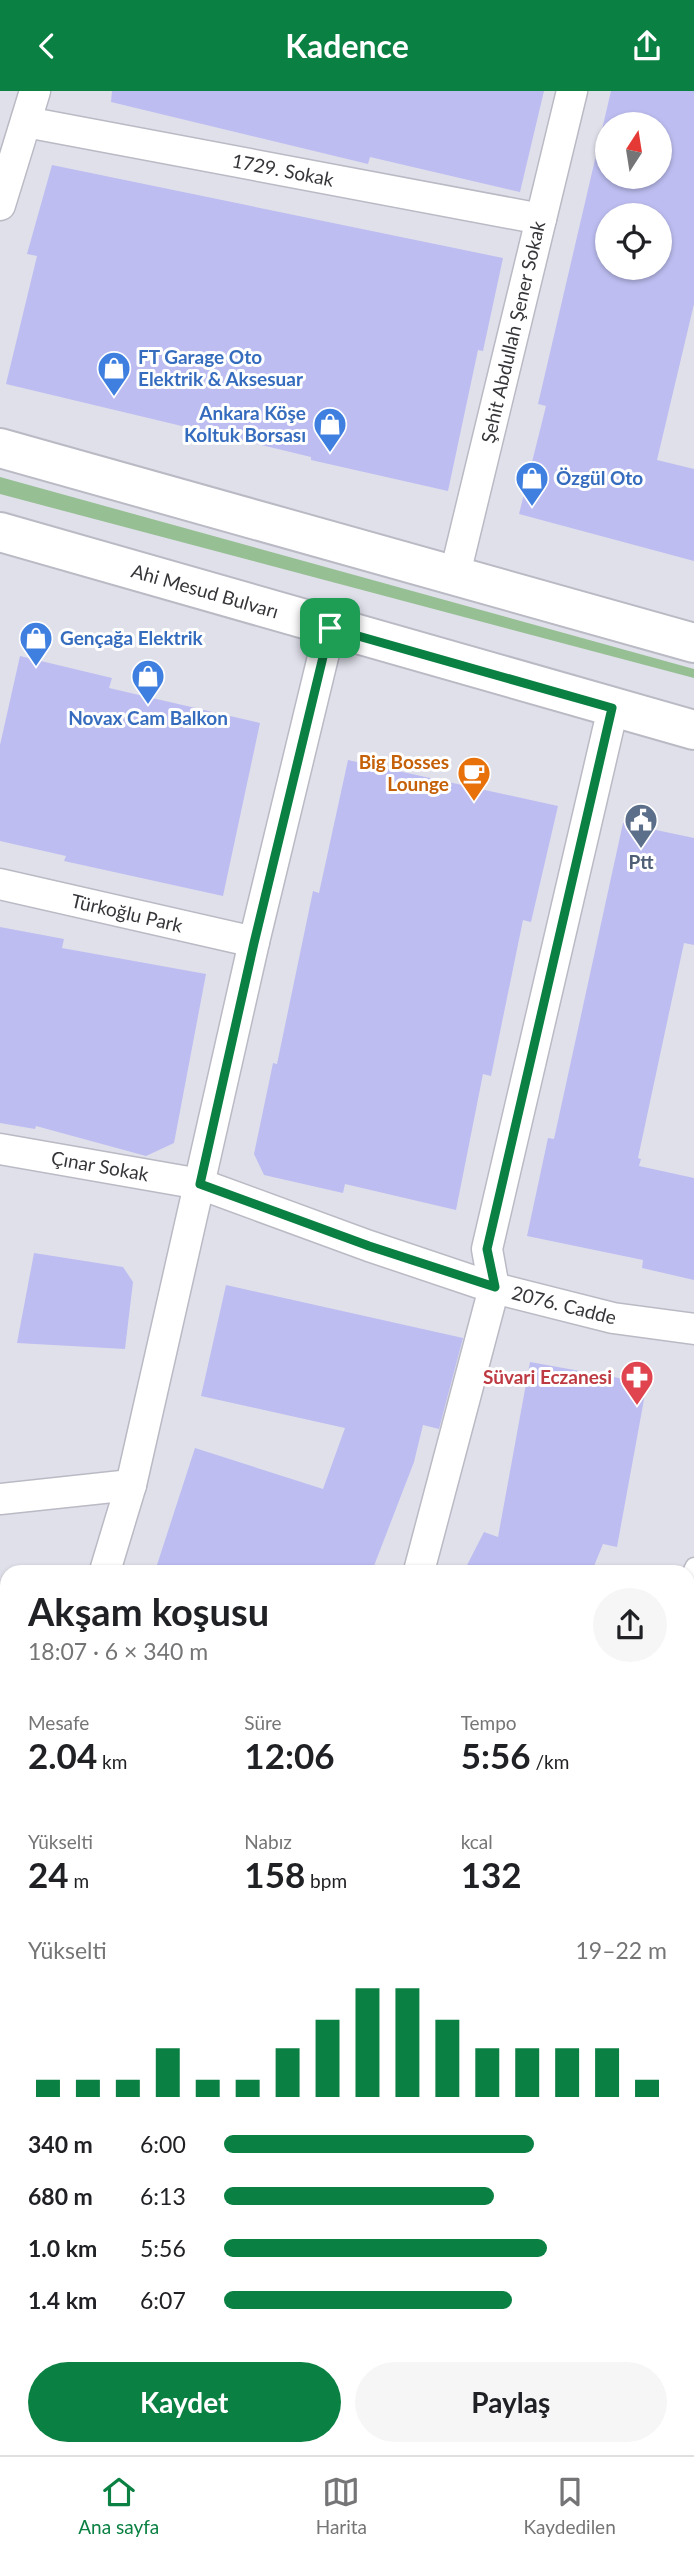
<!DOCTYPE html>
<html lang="tr">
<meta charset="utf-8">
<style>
:root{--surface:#fff;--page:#f6f6f6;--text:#202124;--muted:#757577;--line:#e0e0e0;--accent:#0b8043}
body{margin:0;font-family:Lato,sans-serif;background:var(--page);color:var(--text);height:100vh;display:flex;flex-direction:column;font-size:26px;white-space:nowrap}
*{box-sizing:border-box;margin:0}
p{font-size:23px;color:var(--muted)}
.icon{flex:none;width:38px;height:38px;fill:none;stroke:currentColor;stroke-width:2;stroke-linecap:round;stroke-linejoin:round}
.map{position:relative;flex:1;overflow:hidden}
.details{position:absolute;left:0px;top:1474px;width:695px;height:891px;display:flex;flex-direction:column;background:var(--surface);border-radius:21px 21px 0 0;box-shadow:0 2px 5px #0004}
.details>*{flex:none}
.needle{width:46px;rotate:12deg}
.buttons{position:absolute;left:595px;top:21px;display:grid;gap:14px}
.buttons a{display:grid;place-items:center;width:77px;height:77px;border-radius:50%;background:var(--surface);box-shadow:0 2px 5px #0004;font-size:35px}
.pin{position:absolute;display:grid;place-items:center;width:60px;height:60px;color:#fff;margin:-30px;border-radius:14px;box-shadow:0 4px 10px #0006}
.round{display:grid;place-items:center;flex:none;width:74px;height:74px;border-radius:37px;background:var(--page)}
.headline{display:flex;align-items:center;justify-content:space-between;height:119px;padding:0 28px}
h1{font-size:38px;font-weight:700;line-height:52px}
.stats{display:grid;grid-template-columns:repeat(3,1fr);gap:10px;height:119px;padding:7px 28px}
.stats div{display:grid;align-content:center}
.stats b{font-size:35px;font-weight:700}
.stats small{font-size:19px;font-weight:400}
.stats p{font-size:19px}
.chart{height:196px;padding:14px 28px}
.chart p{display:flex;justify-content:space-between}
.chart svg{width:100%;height:126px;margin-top:7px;stroke:var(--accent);stroke-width:6}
.primary-button{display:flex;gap:14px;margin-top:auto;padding:14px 28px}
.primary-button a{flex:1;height:80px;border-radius:42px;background:var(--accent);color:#fff;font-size:28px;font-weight:700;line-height:80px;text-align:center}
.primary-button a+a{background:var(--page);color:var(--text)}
ul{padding:0 28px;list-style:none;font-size:23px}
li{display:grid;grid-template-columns:112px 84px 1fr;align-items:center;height:52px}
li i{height:18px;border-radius:9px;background:var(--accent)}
header{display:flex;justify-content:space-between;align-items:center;height:91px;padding:0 28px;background:var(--accent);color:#fff;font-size:32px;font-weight:700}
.dock{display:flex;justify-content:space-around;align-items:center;height:98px;border-top:2px solid var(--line);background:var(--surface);font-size:19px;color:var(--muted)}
.dock a{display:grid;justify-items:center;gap:4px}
.dock .selected{color:var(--accent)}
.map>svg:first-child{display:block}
.green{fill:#96bf93}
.building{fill:#bdbdf1;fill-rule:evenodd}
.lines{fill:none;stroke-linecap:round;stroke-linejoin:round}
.service-casing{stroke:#b9bac4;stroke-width:19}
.minor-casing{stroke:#b9bac4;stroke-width:33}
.secondary-casing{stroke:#b9bac4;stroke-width:42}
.service{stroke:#fff;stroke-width:16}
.minor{stroke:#fff;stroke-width:30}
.secondary{stroke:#fff;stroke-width:38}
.route-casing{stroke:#fff;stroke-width:14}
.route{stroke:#0b8043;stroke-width:9}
.labels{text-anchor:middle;stroke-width:6;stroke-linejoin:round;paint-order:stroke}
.street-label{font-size:19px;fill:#36363a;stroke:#fff}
.shop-label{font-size:19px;font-weight:bold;fill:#366cbe;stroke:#fff;text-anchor:start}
.food-label{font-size:19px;font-weight:bold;fill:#c56008;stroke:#fff;text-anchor:end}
.service-label{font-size:19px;font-weight:bold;fill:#4e5e75;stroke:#fff}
.health-label{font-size:19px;font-weight:bold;fill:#be3a42;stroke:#fff;text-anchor:end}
</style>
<header><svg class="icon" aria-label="back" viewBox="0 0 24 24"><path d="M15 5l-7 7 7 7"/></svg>Kadence<svg class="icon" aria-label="share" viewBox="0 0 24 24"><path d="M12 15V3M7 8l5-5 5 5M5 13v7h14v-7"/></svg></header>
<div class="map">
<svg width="694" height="2364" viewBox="0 0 694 2364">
<rect width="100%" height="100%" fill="#e0e0eb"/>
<g class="green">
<polygon points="0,386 694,578 694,587 0,403"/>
<polygon points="688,2309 694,2311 694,2364 636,2364 612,2357 688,2357"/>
</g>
<g class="building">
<polygon points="112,0 544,0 520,101 370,66 368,73 111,11"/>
<path d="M611 0H694V213L657 369 694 378V470L519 423 546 315 538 313ZM607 33H660V86H607ZM607 124H660V177H607Z"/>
<polygon points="52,74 503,167 483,260 478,259 448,400 311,369 311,366 6,293 37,165 27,163"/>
<polygon points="20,565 112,587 109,597 260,632 223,805 64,770 66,765 0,750 0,654"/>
<polygon points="348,669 558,715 531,831 523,829 491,985 483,983 456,1119 345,1093 343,1102 264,1084 254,1063 273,972 277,973 313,800 319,802"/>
<polygon points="623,732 694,747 694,854 684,852 638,1067 641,1068 639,1075 694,1087 694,1189 642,1177 643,1169 527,1145 548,1047 554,1048"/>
<polygon points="0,836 64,848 62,857 206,883 174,1052 146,1065 36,1035 35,1038 0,1032"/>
<polygon points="34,1162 123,1176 133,1191 125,1258 17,1252"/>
<polygon points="226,1194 463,1247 439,1338 423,1334 414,1371 372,1480 155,1480 195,1357 323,1398 345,1337 201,1305"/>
<polygon points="530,1271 647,1292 617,1456 603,1453 592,1480 464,1480 484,1441 498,1446"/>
</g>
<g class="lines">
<defs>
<g id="service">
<polyline points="688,1487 694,1475"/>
<polyline points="688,1911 694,1907"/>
</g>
<g id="minor">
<polyline points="26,31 541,128"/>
<polyline points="0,114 35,0"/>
<polyline points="455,483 572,0"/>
<polyline points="0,793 254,851"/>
<polyline points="0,1058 200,1093 369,1155 494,1197 613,1227 694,1238"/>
<polyline points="0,1408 131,1394"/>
<polyline points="105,1480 131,1394 254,851 330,537"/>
<polyline points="419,1480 494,1197 487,1158 613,617"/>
<polyline points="0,1659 7,1658"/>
<polyline points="0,1821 7,1799"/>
<polyline points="688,1823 694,1816"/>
<polyline points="0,2088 7,2089"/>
<polyline points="413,2364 413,2357"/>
</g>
<g id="secondary">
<polyline points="0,357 694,552"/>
<polyline points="0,441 694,639"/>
</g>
</defs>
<use href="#service" class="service-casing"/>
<use href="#minor" class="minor-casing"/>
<use href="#secondary" class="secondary-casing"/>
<use href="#service" class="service"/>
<use href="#minor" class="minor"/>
<use href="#secondary" class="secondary"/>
</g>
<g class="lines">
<defs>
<polygon id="route" points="330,537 612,617 487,1158 495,1196 369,1155 200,1093 254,852"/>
</defs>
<use href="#route" class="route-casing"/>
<use href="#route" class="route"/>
</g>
<defs>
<symbol id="shop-pin" viewBox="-11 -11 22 30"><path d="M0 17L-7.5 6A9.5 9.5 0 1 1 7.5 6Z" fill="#3f7fe0" stroke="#fff"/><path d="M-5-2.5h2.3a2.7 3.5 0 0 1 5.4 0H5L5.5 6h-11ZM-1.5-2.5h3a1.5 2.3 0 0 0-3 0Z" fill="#fff"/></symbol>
<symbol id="cafe-pin" viewBox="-11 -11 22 30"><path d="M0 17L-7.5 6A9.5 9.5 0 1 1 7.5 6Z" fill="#e8710a" stroke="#fff"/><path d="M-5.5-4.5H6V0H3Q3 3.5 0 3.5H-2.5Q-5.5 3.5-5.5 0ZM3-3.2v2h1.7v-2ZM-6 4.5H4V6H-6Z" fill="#fff"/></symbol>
<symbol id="civic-pin" viewBox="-11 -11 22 30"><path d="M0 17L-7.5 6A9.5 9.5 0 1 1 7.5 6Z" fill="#5c6f8a" stroke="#fff"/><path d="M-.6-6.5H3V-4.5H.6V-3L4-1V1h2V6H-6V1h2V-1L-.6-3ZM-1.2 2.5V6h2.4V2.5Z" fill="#fff"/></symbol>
<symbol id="pharmacy-pin" viewBox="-11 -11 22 30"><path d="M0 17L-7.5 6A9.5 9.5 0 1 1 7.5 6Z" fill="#e0444e" stroke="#fff"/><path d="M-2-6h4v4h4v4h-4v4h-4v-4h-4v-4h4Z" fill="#fff"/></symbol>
</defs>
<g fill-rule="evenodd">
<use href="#shop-pin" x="95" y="258" width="38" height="52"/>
<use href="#shop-pin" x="311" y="314" width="38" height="52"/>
<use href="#shop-pin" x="513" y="368" width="38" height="52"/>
<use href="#shop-pin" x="17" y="528" width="38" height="52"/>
<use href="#shop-pin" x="129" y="566" width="38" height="52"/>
<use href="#cafe-pin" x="455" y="663" width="38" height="52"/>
<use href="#civic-pin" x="622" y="710" width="38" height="52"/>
<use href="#pharmacy-pin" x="618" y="1267" width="38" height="52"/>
</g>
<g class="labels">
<g class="street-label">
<text transform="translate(283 79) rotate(11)" y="7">1729. Sokak</text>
<text transform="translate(513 241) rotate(-77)" y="7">Şehit Abdullah Şener Sokak</text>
<text transform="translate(205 500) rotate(16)" y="7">Ahi Mesud Bulvarı</text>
<text transform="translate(127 822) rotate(13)" y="7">Türkoğlu Park</text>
<text transform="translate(100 1075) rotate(10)" y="7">Çınar Sokak</text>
<text transform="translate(564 1214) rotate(14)" y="7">2076. Cadde</text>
</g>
<g class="shop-label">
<text x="138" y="273">FT Garage Oto<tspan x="138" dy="22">Elektrik &amp; Aksesuar</tspan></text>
<text x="306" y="329" text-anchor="end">Ankara Köşe<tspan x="306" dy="22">Koltuk Borsası</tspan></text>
<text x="556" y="394">Özgül Oto</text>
<text x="60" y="554">Gençağa Elektrik</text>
<text x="148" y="634" text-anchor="middle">Novax Cam Balkon</text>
</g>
<g class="food-label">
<text x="449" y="678">Big Bosses<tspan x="449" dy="22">Lounge</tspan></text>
</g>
<g class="service-label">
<text x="641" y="778">Ptt</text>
</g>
<g class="health-label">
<text x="612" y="1293">Süvari Eczanesi</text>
</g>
</g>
</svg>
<div class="buttons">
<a><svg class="needle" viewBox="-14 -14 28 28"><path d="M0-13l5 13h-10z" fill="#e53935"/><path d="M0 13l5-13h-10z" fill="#757577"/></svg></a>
<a><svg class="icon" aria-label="locate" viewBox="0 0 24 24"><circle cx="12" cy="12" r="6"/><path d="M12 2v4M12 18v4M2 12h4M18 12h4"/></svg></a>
</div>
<div class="pin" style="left:330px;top:537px;background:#1e9e55"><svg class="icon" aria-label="arrive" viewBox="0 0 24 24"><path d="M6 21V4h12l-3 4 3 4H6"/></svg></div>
<section class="details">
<div class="headline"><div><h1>Akşam koşusu</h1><p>18:07 · 6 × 340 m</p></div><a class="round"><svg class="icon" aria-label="share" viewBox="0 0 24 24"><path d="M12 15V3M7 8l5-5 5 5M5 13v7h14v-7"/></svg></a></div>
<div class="stats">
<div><p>Mesafe</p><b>2.04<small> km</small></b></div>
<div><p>Süre</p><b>12:06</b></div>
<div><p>Tempo</p><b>5:56<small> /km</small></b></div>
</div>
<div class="stats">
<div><p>Yükselti</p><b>24<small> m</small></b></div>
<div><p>Nabız</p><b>158<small> bpm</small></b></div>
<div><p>kcal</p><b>132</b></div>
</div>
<div class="chart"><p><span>Yükselti</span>19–22 m</p>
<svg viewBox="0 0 160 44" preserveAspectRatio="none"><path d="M5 44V38M15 44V38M25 44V38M35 44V27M45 44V38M55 44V38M65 44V27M75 44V17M85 44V6M95 44V6M105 44V17M115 44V27M125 44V27M135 44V27M145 44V27M155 44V38"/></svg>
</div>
<ul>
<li><b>340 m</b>6:00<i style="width:70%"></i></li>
<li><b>680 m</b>6:13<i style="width:61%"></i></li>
<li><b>1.0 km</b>5:56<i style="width:73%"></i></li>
<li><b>1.4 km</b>6:07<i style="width:65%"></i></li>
</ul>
<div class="primary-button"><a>Kaydet</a><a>Paylaş</a></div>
</section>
</div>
<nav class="dock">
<a class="selected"><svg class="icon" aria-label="home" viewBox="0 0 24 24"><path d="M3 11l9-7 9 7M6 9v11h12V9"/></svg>Ana sayfa</a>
<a><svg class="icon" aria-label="map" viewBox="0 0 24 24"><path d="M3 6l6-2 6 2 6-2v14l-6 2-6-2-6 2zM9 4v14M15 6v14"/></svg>Harita</a>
<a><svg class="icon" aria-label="saved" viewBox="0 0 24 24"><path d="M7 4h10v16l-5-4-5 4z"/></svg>Kaydedilen</a>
</nav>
